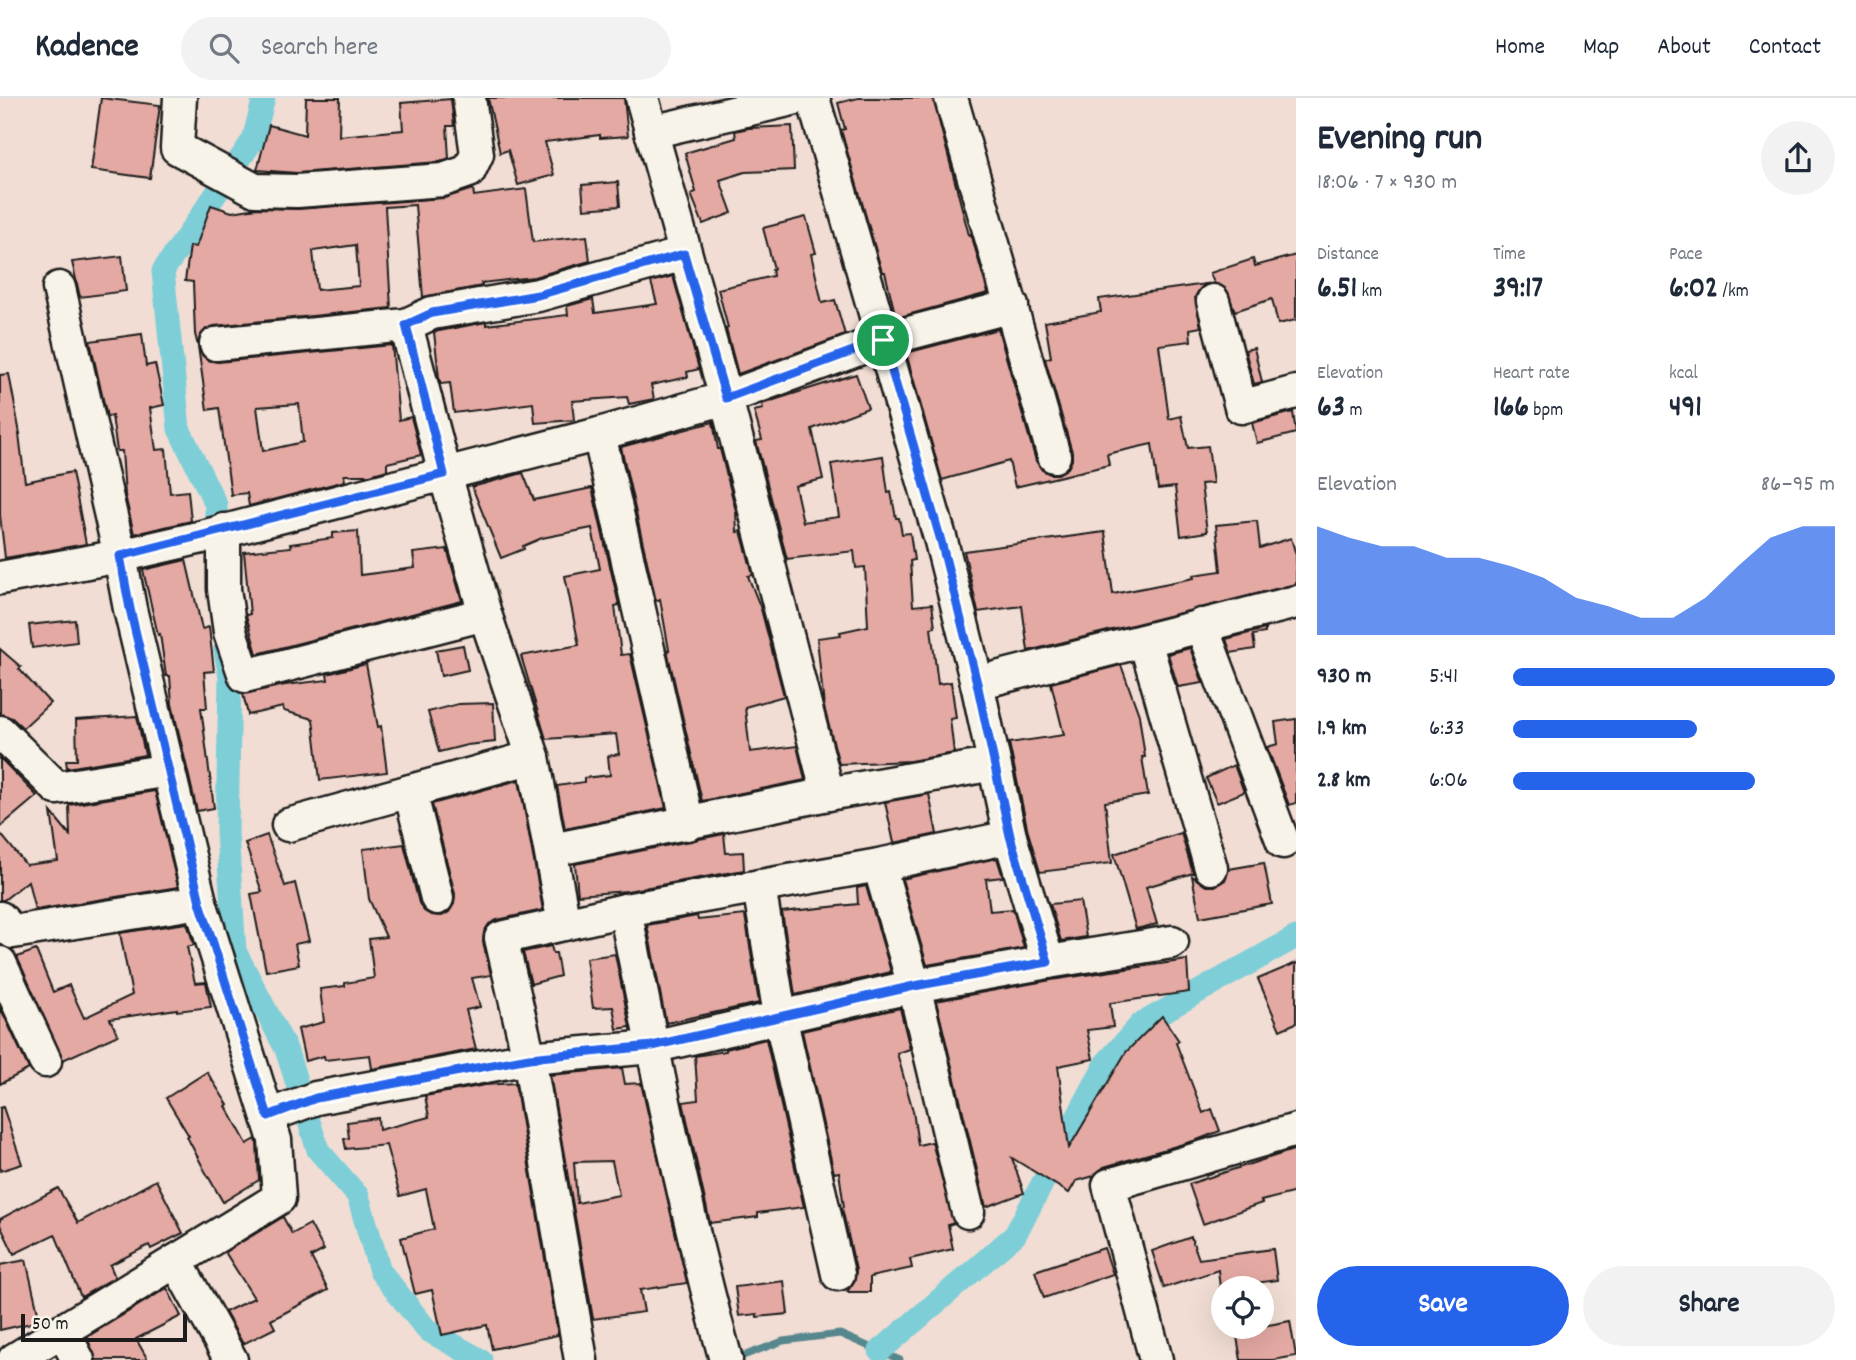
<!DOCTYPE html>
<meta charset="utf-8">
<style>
:root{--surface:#fff;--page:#f2f2f3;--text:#1f2937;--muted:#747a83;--line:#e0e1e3;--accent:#2563eb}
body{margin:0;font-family:Dekko,sans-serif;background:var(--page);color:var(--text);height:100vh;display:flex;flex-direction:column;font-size:26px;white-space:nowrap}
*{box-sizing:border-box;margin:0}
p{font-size:23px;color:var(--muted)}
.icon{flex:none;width:38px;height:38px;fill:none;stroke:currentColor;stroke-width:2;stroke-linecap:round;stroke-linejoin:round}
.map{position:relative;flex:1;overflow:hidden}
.drawer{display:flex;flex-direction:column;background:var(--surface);width:560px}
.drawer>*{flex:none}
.buttons{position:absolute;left:1211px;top:1178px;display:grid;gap:14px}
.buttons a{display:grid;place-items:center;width:63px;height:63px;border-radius:50%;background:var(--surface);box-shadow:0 7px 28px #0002;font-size:35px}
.scale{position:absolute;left:21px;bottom:18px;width:166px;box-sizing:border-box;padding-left:7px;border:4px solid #1c1c1c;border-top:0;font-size:19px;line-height:24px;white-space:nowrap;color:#1c1c1c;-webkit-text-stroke:5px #f7f3e8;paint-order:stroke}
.pin{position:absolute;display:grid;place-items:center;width:60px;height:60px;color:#fff;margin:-30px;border:4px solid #fff;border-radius:50%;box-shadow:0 2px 7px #0007}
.round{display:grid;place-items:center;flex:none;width:74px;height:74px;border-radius:37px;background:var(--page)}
.headline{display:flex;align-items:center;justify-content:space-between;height:119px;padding:0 21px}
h1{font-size:38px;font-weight:800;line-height:52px}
.stats{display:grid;grid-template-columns:repeat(3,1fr);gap:10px;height:119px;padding:7px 21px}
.stats div{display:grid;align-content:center}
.stats b{font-size:30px;font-weight:800}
.stats small{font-size:19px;font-weight:400}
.stats p{font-size:19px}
.chart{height:196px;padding:14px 21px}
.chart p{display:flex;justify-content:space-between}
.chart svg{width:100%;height:126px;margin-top:7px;fill:var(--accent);opacity:.7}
.primary-button{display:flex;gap:14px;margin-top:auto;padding:14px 21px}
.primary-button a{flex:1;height:80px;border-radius:42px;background:var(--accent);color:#fff;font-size:28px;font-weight:800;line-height:80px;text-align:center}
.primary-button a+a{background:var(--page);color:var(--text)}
ul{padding:0 21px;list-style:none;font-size:23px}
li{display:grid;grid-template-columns:112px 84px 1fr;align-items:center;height:52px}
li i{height:18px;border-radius:9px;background:var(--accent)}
header{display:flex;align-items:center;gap:42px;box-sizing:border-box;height:98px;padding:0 35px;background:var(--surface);border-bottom:2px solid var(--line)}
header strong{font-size:33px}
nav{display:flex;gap:38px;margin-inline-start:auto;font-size:24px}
.search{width:490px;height:63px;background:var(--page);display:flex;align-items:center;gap:18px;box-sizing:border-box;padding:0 24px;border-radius:38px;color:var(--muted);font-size:26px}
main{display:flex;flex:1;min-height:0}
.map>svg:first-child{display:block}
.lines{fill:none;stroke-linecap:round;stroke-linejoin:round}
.stream{stroke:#57878d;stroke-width:7}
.canal{stroke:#7eced8;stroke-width:23}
.building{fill:#e4a9a3;stroke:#1c1c1c;stroke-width:2;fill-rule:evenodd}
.minor-casing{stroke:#1c1c1c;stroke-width:37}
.minor{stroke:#f7f3e8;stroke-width:32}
.route-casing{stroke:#fff;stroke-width:14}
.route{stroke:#2563eb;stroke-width:9}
</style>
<header>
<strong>Kadence</strong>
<div class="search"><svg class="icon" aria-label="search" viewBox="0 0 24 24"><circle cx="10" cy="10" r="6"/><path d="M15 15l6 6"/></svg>Search here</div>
<nav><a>Home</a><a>Map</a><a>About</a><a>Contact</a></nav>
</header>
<main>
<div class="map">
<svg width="1296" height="1262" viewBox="0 0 1296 1262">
<rect width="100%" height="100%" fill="#f1ddd3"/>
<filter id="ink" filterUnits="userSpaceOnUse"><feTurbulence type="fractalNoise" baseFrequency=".0143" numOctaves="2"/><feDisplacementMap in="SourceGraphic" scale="14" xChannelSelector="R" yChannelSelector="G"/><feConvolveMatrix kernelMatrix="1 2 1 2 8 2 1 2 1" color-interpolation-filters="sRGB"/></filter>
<g filter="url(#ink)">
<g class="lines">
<polyline class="stream" points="743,1258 783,1243 840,1236 900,1262"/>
<g class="canal">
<polyline points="216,448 216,407 179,331 163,173 253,42 264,0"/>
<polyline points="225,552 230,579 227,735 235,853 286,951 318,1052 358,1098 380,1173 427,1232 481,1262"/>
<polyline points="880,1253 1015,1137 1106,965 1141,926 1296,839"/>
</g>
</g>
<g class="building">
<polygon points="101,0 160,7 150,80 91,72"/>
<polygon points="306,0 340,0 339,38 403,32 401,5 451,1 454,28 447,28 449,60 439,64 297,75 257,72 269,27 305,37"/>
<polygon points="488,0 624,0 628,38 600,40 600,37 545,44 554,77 518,87 508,52 500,55"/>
<polygon points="858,0 933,0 969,137 971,136 988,195 896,220 885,174 882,174 841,32 845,31 838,5"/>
<polygon points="792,28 794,72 745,74 720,82 732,115 703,126 691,96 696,94 685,55 736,40 735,33 749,30"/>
<polygon points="618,84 620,108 584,111 582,87"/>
<path d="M473 91 474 98 526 91 533 144 587 138 590 163 534 179 481 185 482 188 423 199 415 107 385 109 391 210 214 228 206 231 200 238 198 248 195 236 193 184 185 183 190 148 196 149 211 107 232 114 257 110 298 111 444 100ZM356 147 359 188 317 192 313 153Z"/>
<polygon points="806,119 816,155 811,156 822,205 835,202 845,237 738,276 726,231 728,230 718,191 773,178 772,171 774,171 763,130"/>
<polygon points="1296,157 1296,222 1278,226 1272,201 1235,213 1226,191 1214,185 1210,175 1253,161 1255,168"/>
<polygon points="122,158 126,193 80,199 72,164"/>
<polygon points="673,178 699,271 687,274 688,279 651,287 654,301 629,306 627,299 572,303 574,322 535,325 533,305 454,315 450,285 441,286 439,280 434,234 486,224 486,227 568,217 567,208 593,201 595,215 657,206 651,184"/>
<polygon points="1206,186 1200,191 1195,199 1201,229 1190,231 1191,243 1159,247 1169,321 1181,318 1188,350 1208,348 1213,385 1201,386 1207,434 1181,438 1175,389 1158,391 1152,346 1107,356 1109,367 1015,389 1009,363 942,382 906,255 998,231 1036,363 1042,372 1050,376 1058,376 1068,370 1072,362 1072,354 1045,261 1051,259 1045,224 1101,214 1099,201"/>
<polygon points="142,236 146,268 155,266 164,307 150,310 156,352 166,351 170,395 188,393 191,423 134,436 125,397 122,353 117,353 112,318 107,319 90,243"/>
<path d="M392 247 399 322 411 319 421 357 387 365V372L370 377H344L345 383 249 408 247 395 231 397 219 310 207 312 198 248 202 257 208 262 218 264ZM299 306 303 344 263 353 257 309Z"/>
<polygon points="1254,250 1262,284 1254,286 1245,252"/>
<polygon points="9,276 20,336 19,336 25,384 72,374 86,446 5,460 0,417 0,277"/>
<polygon points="856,276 868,310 812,331 823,381 795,388 803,424 839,419 831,366 883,358 888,395 891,394 896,420 899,420 902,436 910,435 914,462 910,463 913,508 932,506 935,529 931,530 938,586 951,584 956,620 950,621 954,655 910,663 839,666 824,609 817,540 841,537 840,534 868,528 865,469 856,470 854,453 787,461 756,343 762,342 754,313 763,311 762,306 780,300"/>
<polygon points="1293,314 1296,335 1257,345 1252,325"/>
<polygon points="713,324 718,351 720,351 736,413 737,434 741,433 753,477 748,478 761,511 784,598 745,609 750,654 797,648 805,682 702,703 667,552 669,552 660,501 656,503 621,349"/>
<polygon points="523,375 534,402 592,390 619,507 615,508 621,557 630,556 666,710 565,731 557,688 584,684 584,680 610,677 608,658 619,656 616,636 546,641 521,558 579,547 565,478 600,471 592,430 542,440 523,448 524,451 501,460 472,389"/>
<polygon points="1257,423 1260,450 1291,440 1296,457 1296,486 1028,553 1022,508 978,514 964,453 1105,434 1113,496 1194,480 1193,477 1221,473 1216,427"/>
<polygon points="358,433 360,477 415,470 413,455 447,451 462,503 257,556 246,517 250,516 244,454 291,449 290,446 333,440 333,435"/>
<polygon points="186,462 202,531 209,529 214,573 204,574 207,610 201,610 214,710 197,713 172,606 170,578 166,578 160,536 158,537 143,472"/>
<polygon points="75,522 77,544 32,550 29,527"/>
<polygon points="1265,531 1265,535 1253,537 1255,551 1231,555 1226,541"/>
<polygon points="463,547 468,572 441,578 436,552"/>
<polygon points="1190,550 1203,585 1178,589 1168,556"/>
<polygon points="0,551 21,569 19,571 50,605 23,630 12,620 0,616"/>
<polygon points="366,566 378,629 381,628 387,674 320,682 313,621 284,613 283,609 248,617 243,596 285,587 328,582 327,576"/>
<polygon points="1121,567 1139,617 1145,659 1142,659 1148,697 1105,704 1112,765 1040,774 1028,734 1009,645 1064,637 1051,585"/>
<polygon points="493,605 495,644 467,647 439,654 428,614 458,606"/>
<polygon points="137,618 145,657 67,670 66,662 77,662 76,622"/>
<polygon points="1296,621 1296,705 1289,707 1267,649 1278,646 1275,624"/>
<polygon points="0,660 37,698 0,729"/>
<polygon points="1234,667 1244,694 1217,705 1206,680"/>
<polygon points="519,682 543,812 497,822 489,826 484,834 483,844 491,877 472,880 480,909 466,912 476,951 372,971 370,957 325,962 324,958 305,963 298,931 324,924 320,891 345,888 345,885 374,880 369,841 386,839 369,801 363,751 404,746 419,805 424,813 431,817 442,818 449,814 454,806 455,796 432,706"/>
<polygon points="155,693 178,789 35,812 28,783 4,802 0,802 0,735 26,767 58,763 51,714 70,737 69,707"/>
<polygon points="929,696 937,736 894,745 885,704"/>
<polygon points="1181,735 1193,775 1146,789 1157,826 1136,831 1114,756"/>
<polygon points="724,736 726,755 743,754 744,772 627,793 578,797 575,766"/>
<polygon points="267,737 285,788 295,785 309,843 295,846 299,867 266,873 251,796 262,794 245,745"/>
<polygon points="997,760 1003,779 986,781 990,813 1013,811 1024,850 927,867 902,781"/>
<polygon points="1264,765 1272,806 1200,819 1192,778 1206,788 1215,788 1225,782 1229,771"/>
<polygon points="866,788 891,874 795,897 782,814 858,806 857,790"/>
<polygon points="1080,803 1086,839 1061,843 1050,806"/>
<polygon points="745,817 759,905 666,925 647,827 697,818 698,822"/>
<polygon points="187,825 194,847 187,849 195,885 206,884 211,909 177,913 177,911 110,921 118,937 63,962 17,859 36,852 53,894 69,887 84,920 132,897 120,835"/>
<polygon points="551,848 553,855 556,855 560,878 531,886 523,854"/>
<polygon points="615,856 630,929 617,931 613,909 593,910 586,860"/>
<polygon points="1187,862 1189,894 1110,905 1113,929 1087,932 1093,961 1058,968 1069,1050 1126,954 1162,918 1179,943 1176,945 1203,1015 1212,1011 1220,1033 1197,1042 1104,1069 1094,1078 1076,1083 1069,1095 1012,1060 1024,1095 986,1109 936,903 1051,882"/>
<polygon points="1296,865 1296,925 1280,932 1258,881"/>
<polygon points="0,909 29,971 0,986"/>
<polygon points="900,910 910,951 897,955 913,1013 918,1047 932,1044 954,1125 948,1127 953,1151 910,1161 912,1170 870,1179 870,1194 847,1194 855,1182 856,1172 842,1110 844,1109 839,1074 834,1075 802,933"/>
<polygon points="766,941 804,1109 758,1115 758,1119 710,1125 683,1004 698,1002 695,958 726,953 726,951"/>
<path d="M622 970 625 986 641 985 687 1185 640 1192 644 1214 593 1221 550 977ZM612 1063 619 1097 577 1105 574 1064Z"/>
<polygon points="207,974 228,1007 226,1008 247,1046 256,1041 257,1045 259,1082 223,1104 205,1073 187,1039 189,1038 166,1000"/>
<polygon points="515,985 558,1237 492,1251 487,1227 442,1237 432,1192 415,1196 401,1140 434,1131 426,1091 400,1098 386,1047 346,1051 344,1041 349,1040 347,1024 378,1020 379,1032 429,1019 425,998 485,987"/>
<polygon points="3,1009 22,1066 0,1073 0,1010"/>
<polygon points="1296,1051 1296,1094 1261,1103 1262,1105 1203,1126 1189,1086"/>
<polygon points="156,1082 183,1135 151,1151 149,1147 110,1167 115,1179 81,1199 55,1136 14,1156 0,1127 0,1121 58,1090 78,1125"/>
<polygon points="283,1119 292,1136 310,1126 324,1152 311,1159 328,1192 271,1222 275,1230 243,1246 225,1214 254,1200 225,1154"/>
<polygon points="1191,1139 1199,1161 1273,1151 1277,1182 1220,1190 1218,1172 1164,1190 1152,1153"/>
<polygon points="1104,1150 1113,1176 1044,1200 1035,1173"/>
<polygon points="26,1162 40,1223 0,1232 0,1167"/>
<polygon points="784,1183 788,1216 757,1219 757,1216 739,1218 735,1189"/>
<polygon points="167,1190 181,1218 136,1241 148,1262 96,1262 87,1239"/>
<polygon points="1290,1223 1296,1258 1273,1262 1241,1262 1236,1233"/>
</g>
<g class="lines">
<defs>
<g id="minor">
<polyline points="180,0 177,50 255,92 297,93 443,82 469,73 477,56 469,0"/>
<polyline points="951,0 1054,358"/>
<polyline points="651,34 797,0"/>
<polyline points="1213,203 1241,309 1296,294"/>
<polyline points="406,227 445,376 485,516 533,659 564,826 501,840 529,960 581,1262"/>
<polyline points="216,246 406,227 432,215 538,197 684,156"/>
<polyline points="599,336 688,726"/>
<polyline points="224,432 224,491 230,534 245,578 485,516"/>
<polyline points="0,480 120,458 198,440 599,336 726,300 642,0"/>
<polyline points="1201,527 1283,744"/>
<polyline points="1145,543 1211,770"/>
<polyline points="977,585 1296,504"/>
<polyline points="0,634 57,690 169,672"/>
<polyline points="410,693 437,800"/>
<polyline points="828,696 726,300 883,242 1012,208"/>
<polyline points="288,727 533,659"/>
<polyline points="552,752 828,696 994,666"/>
<polyline points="879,767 914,888 968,1114"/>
<polyline points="759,788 780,918 838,1176"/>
<path d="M625 812C655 963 685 1114 726 1262"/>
<polyline points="0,820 13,834 200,804"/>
<polyline points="564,826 625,812 879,767 1010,739"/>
<polyline points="1048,864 1172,844"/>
<polyline points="0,865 45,963"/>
<polyline points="268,1018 316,1000 529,960 652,949 914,888 1048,864 1010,739 977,585 941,443 813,0"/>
<polyline points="176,1163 231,1262"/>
<polyline points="62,1232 78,1262"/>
<polyline points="14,1262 279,1100 275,1042 200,804 130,511 120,458 59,190"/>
<polyline points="1156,1262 1109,1087 1296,1032"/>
</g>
</defs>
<use href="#minor" class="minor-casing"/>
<use href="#minor" class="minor"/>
</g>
</g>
<g class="lines" filter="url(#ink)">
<defs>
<polygon id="route" points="684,156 726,300 883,242 941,443 977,585 1010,738 1048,864 914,888 652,948 529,960 316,1000 268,1018 200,804 130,511 120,458 444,376 406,227 432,215 538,197"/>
</defs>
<use href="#route" class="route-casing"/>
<use href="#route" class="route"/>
</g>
</svg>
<div class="buttons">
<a><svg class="icon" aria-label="locate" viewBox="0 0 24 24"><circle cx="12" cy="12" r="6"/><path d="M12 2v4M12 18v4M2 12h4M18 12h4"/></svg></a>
</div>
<div class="scale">50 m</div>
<div class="pin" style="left:883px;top:242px;background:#1e9e55"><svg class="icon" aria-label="arrive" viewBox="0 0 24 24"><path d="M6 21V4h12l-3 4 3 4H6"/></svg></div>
</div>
<section class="drawer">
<div class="headline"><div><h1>Evening run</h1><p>18:06 · 7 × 930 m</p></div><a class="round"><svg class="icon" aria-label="share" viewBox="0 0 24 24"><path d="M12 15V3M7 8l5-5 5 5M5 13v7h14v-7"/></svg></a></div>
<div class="stats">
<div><p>Distance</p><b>6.51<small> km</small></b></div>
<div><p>Time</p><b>39:17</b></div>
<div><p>Pace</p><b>6:02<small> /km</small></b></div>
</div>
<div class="stats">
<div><p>Elevation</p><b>63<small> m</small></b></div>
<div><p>Heart rate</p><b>166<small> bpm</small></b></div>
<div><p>kcal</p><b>491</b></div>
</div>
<div class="chart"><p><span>Elevation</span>86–95 m</p>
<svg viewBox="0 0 160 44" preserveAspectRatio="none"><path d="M0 44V6L10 10L20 13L30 13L40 17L50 17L60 20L70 24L80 31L90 34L100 38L110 38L120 31L130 20L140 10L150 6L160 6V44z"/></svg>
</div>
<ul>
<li><b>930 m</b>5:41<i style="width:100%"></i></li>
<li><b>1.9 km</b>6:33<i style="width:57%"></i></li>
<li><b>2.8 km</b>6:06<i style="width:75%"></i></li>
</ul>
<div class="primary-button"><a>Save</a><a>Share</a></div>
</section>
</main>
